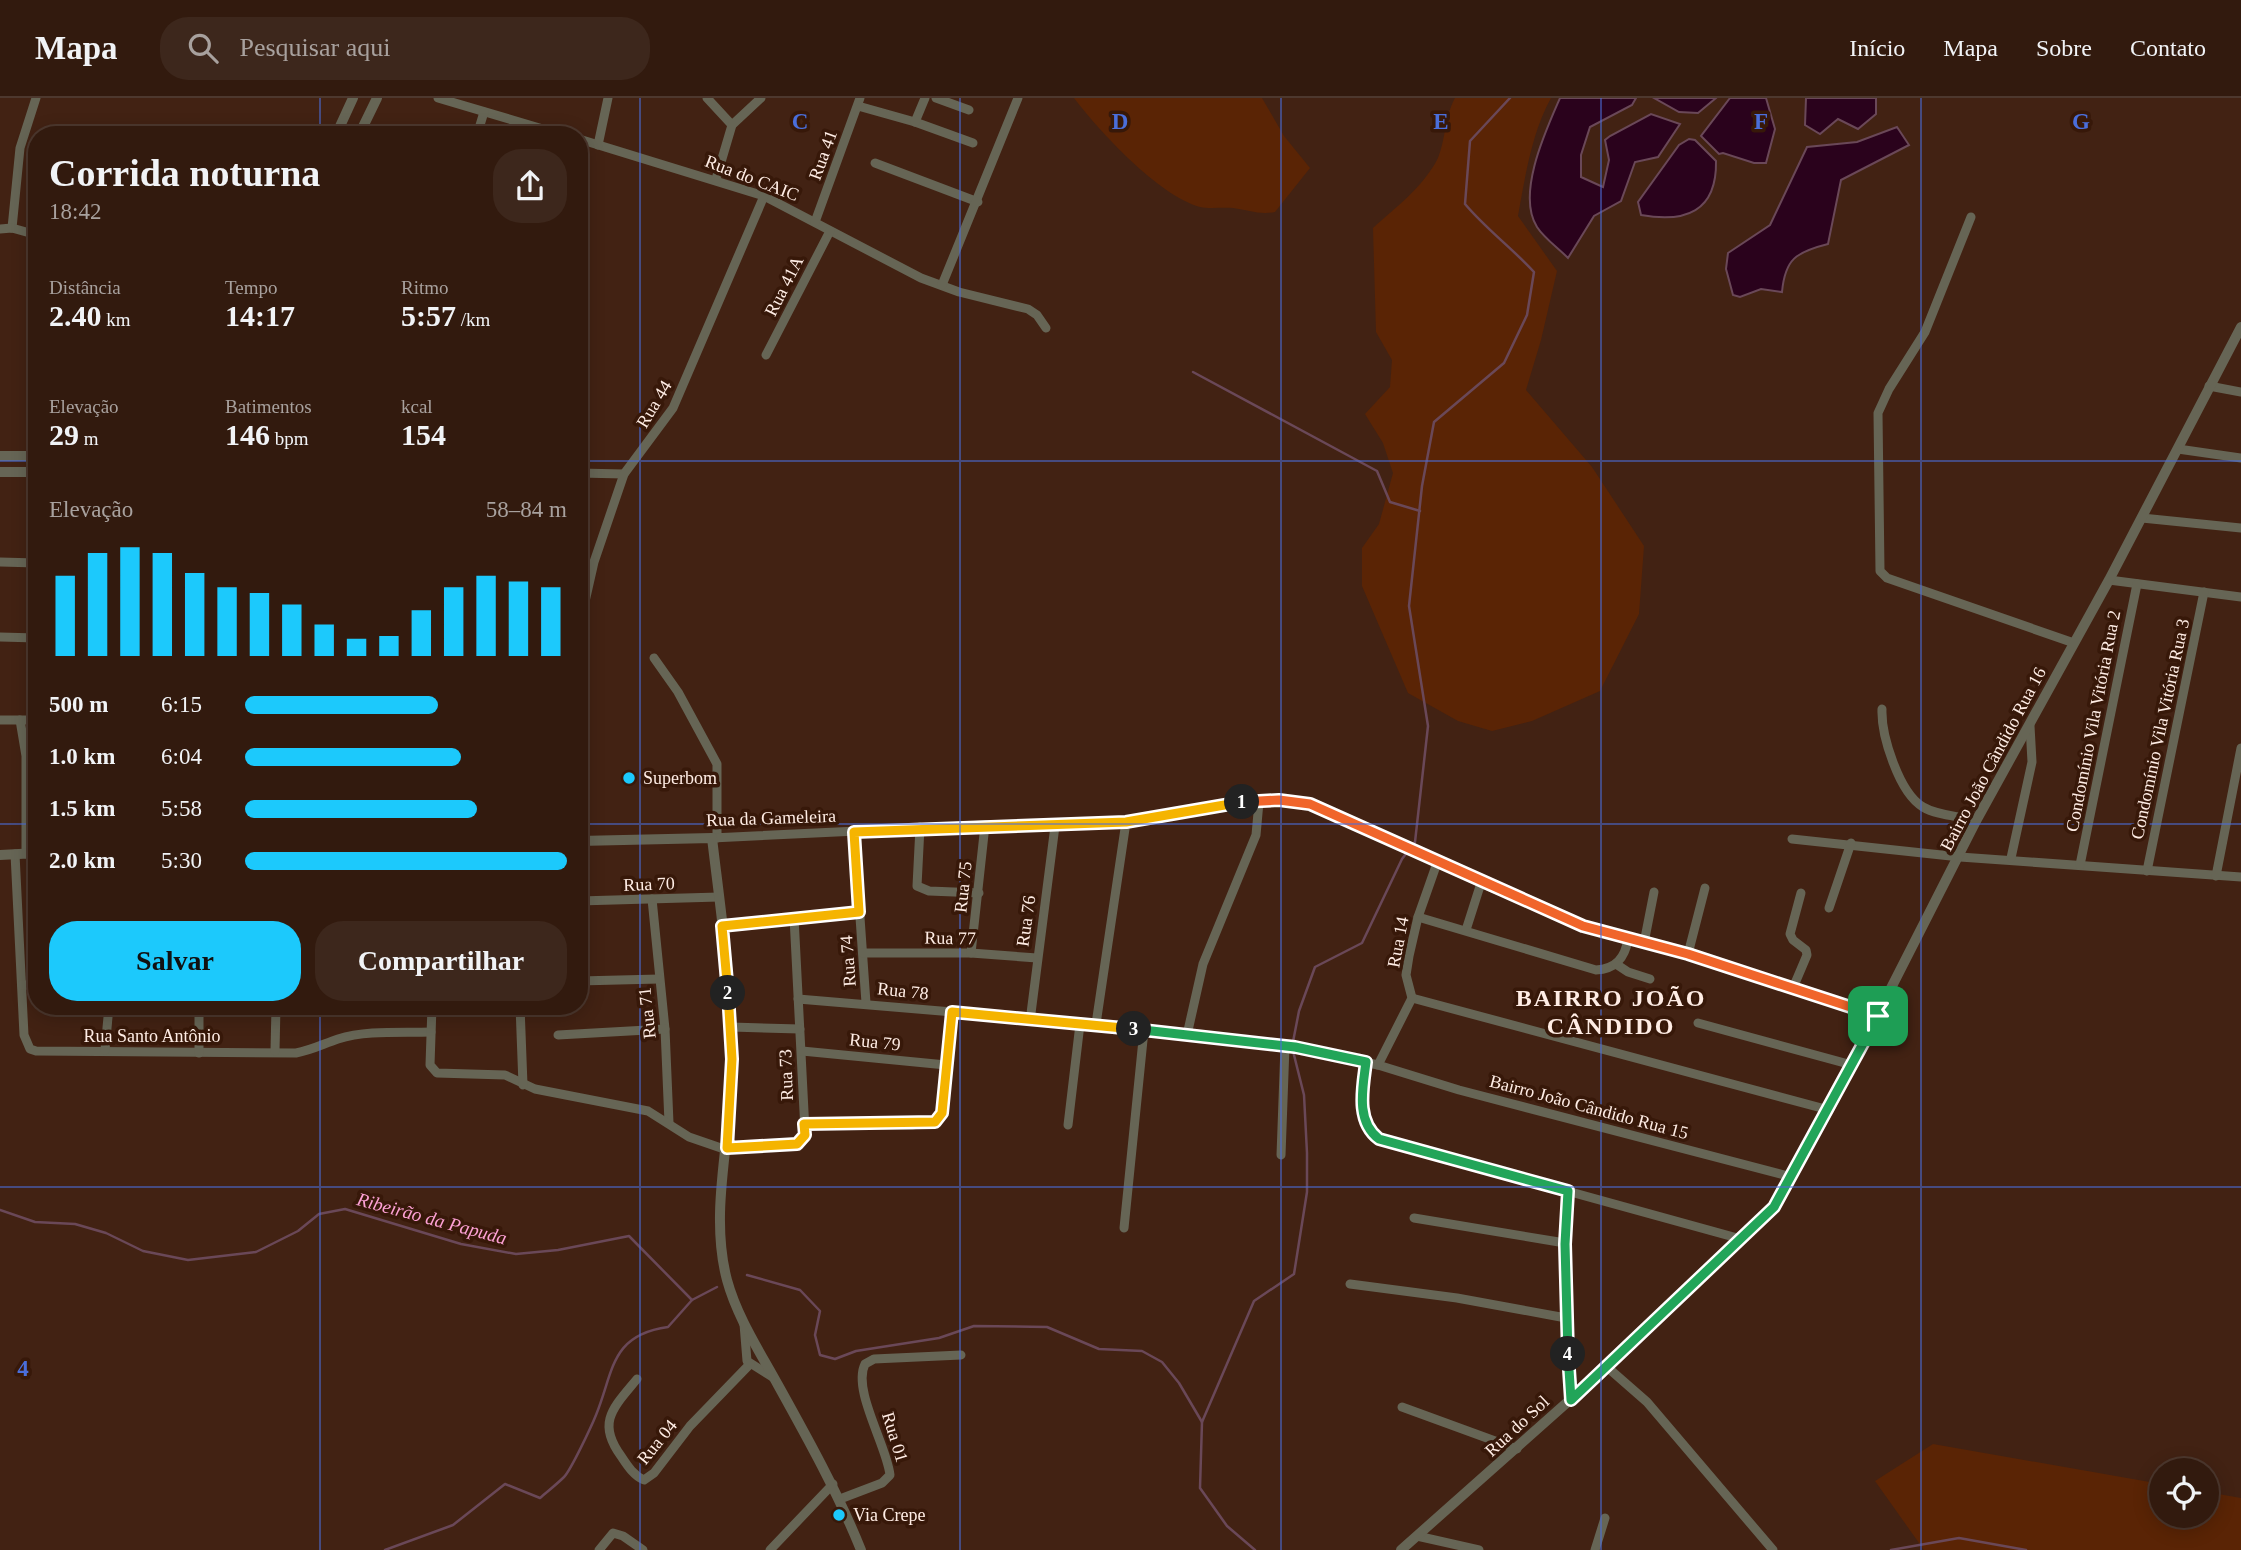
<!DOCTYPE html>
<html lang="pt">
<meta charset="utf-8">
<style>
:root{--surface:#321a0e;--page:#3d271c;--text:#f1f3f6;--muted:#a8a19e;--line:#4d382e;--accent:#1cc9fc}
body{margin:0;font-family:Georgia,serif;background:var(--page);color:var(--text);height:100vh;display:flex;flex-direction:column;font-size:26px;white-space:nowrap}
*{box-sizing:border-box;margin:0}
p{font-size:23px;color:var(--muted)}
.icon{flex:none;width:38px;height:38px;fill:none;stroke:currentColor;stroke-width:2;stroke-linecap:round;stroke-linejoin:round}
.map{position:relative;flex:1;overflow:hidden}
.panel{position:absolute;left:28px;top:28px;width:560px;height:889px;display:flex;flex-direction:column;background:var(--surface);border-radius:28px;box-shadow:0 4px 18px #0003,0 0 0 2px var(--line)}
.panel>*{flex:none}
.controls{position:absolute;left:2149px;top:1360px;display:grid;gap:14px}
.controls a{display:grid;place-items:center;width:70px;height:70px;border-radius:50%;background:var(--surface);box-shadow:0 4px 18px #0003,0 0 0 2px var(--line);font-size:35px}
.pin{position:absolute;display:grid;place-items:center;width:60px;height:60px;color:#fff;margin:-30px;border-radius:14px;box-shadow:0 4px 10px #0006}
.km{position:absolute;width:35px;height:35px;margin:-18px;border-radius:50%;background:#222;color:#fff;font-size:19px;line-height:35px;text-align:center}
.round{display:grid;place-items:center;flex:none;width:74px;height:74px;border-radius:28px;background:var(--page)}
.summary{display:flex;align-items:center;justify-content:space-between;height:119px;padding:0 21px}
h1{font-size:38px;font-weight:700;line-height:52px}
.stats{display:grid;grid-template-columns:repeat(3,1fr);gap:10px;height:119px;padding:7px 21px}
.stats div{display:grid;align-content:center}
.stats b{font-size:30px;font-weight:700}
.stats small{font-size:19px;font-weight:400}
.stats p{font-size:19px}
.chart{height:196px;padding:14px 21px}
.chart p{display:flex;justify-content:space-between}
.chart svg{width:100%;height:126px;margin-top:7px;stroke:var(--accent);stroke-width:6}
.button{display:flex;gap:14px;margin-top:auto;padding:14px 21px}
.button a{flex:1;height:80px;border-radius:28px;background:var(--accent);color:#111;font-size:28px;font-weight:700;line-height:80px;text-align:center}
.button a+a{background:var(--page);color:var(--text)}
ul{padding:0 21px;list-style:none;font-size:23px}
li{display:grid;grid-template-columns:112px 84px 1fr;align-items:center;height:52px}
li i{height:18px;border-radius:9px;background:var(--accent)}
header{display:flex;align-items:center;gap:42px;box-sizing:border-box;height:98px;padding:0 35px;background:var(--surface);border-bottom:2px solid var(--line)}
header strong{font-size:33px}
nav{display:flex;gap:38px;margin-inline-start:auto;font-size:24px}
.search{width:490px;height:63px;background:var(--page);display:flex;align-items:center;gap:18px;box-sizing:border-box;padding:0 24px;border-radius:28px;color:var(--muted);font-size:26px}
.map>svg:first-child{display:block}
.green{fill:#5a2405}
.water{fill:#2a021c;stroke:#6a4858;stroke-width:2}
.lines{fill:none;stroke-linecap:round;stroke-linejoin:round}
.stream{stroke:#6a4858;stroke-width:2.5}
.minor{stroke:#666555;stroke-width:9}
.tertiary{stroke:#666555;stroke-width:10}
.split-1-casing{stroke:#fff;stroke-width:14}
.split-2-casing{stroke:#fff;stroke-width:14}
.split-3-casing{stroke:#fff;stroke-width:14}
.split-4-casing{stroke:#fff;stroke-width:14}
.split-5-casing{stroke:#fff;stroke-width:14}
.split-1{stroke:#f0652b;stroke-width:9}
.split-2{stroke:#f5b400;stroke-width:9}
.split-3{stroke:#f5b400;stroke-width:9}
.split-4{stroke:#22a559;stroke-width:9}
.split-5{stroke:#22a559;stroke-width:9}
.grid{fill:none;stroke:#4a6edb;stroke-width:2;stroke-opacity:0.55}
.poi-dot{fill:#1cc9fc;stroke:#371809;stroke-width:2.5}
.labels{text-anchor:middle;stroke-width:7;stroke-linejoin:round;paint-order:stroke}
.street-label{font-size:18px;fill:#ffede5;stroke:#371809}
.poi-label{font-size:18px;fill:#ffede5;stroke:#371809;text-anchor:start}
.water-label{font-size:19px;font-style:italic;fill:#fca0d4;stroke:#371809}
.district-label{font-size:24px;font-weight:bold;letter-spacing:2px;fill:#ffede5;stroke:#371809}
.grid-label{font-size:23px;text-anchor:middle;font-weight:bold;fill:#4a6edb;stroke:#371809;stroke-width:7;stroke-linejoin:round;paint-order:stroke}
</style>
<header>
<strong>Mapa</strong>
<div class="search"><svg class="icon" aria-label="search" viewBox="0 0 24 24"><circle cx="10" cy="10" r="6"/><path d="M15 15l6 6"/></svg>Pesquisar aqui</div>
<nav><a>Início</a><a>Mapa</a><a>Sobre</a><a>Contato</a></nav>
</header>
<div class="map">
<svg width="2241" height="1452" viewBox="0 0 2241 1452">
<rect width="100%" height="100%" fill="#422213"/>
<g class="green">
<path d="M1074 0H1262L1284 38 1310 70 1275 114C1259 117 1249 112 1233 110 1223 109 1210 111 1200 109 1158 97 1100 34 1074 0Z"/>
<path d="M1455 0H1551C1532 34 1525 79 1518 118L1557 173 1541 242 1526 292 1592 369 1644 448 1639 516 1600 593 1532 623 1492 633 1458 623 1408 595 1362 488V450L1379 426 1393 375 1383 345 1365 316 1390 289 1392 262 1376 234 1373 130C1396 109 1422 90 1437 62 1446 43 1444 20 1455 0Z"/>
<polygon points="1933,1346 2161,1386 2161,1418 2207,1418 2207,1394 2241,1400 2241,1452 1924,1452 1875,1383"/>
</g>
<g class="water">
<path d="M1560 0H1636L1632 7 1590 29 1581 57V79L1603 89 1609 62 1605 42 1610 38 1651 16 1680 26 1658 59 1635 64 1621 103 1594 118 1568 160C1558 150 1544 140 1537 129 1516 96 1546 32 1560 0Z"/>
<polygon points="1654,0 1716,0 1698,15 1679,14"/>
<polygon points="1730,0 1766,0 1775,31 1766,65 1754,65 1723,55 1719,56 1701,38"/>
<polygon points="1806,0 1876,0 1876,16 1858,31 1838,21 1820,36 1805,27"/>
<path d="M1897 29 1909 47 1841 82 1828 146C1796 154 1785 161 1782 194L1761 191 1740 199 1733 197 1726 171 1728 155 1770 127 1807 49 1857 44Z"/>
<path d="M1689 41 1695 42 1716 63C1717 114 1685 125 1641 117L1638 104 1679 47Z"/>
</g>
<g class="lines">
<g class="stream">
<polyline points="1193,274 1377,373 1390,404 1420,413"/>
<polyline points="0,1112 35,1124 75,1126 106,1135 143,1153 188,1162 256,1154 298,1133 319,1116 345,1111 461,1146 516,1156 558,1152 629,1138 692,1202"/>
<polyline points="747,1177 800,1192 820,1213 815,1237 820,1257 835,1261 856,1253 939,1240 974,1228 1047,1229 1099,1251 1142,1253 1162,1264 1179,1285 1202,1324 1200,1390 1227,1428 1255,1452"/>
<path d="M1202 1324 1254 1203 1294 1176 1307 1094V1055L1304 997 1292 949 1299 913 1315 869 1362 845 1402 761 1415 744 1428 628 1409 508 1422 388 1434 324 1504 265 1527 217 1534 174C1512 150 1486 131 1465 106L1470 43 1510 0"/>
<path d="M385 1452 453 1427 505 1386 540 1400C548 1393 557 1386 564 1379 571 1372 592 1327 596 1317 614 1273 610 1237 668 1229L692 1202 717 1189"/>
<polyline points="1891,1452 1959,1440 2026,1452"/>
</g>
<g class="minor">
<polyline points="438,0 563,37"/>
<polyline points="707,0 732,27"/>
<polyline points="936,0 969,12"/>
<polyline points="858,8 915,24 973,45"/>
<polyline points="915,24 925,0"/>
<polyline points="477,37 484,14"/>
<polyline points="579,41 764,98 921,180 959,194 1028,211 1037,217 1046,230"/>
<polyline points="598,47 608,0"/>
<polyline points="875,65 978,104"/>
<polyline points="716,81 732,27 761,0"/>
<polyline points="1971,119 1925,234 1889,291 1878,315 1880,473 1887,480 2074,545"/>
<polyline points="815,124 860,0"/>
<polyline points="12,130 20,50 36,0"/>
<polyline points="0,131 12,130 37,137"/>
<polyline points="942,187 1018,0"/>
<polyline points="766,257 830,133"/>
<polyline points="2209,288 2241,294"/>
<polyline points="2178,351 2241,360"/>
<polyline points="579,375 624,376"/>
<polyline points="2142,420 2241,430"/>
<polyline points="0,464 37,465"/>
<polyline points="2109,482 2241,499"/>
<polyline points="579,530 594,464 624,376 673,310 764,98"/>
<polyline points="0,539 37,540"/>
<polyline points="654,560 678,594 717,666 717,740"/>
<path d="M1882 611C1881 637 1899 695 1923 709 1938 718 1960 718 1976 723"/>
<polyline points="0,622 37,622"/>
<polyline points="20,622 26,658 26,756"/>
<polyline points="920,729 917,788 929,793 979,795"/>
<polyline points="854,734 866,905"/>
<polyline points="712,740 985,727 1126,724 1242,704 1299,704 1342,720 1481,785 1583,828 1688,856 1878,918"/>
<polyline points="1792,741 1960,759 2241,779"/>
<path d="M15 756 24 937 30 951 36 953 296 955C312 952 323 946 338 941 367 932 401 935 431 934"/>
<polyline points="2011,760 2032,664 2030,628"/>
<polyline points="2080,767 2137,486"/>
<polyline points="2147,773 2204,494"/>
<polyline points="2216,778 2241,650"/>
<polyline points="652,801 665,931 669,1025"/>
<polyline points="579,803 719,799"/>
<polyline points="1829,810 1851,745"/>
<path d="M1418 819 1596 872C1616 871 1625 860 1628 841"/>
<polyline points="722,828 859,814"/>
<polyline points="1466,832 1481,785"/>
<polyline points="1644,845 1654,794"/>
<polyline points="863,855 971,855 1037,860"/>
<polyline points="971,855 985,727"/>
<polyline points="1688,856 1705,790"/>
<polyline points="1616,866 1628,874 1650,881"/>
<polyline points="579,883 659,881"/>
<polyline points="22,887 37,887"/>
<polyline points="1793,890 1807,857 1806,852 1793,842 1790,836 1801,795"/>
<polyline points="1412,900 1829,1012"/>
<polyline points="798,901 1096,926 1295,949 1378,967 1459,992 1792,1079"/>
<polyline points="199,908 199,955"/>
<polyline points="432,908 430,967 437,975 505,977 535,991 648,1013 689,1039 721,1050 790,1047 801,1043 805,1033 794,819"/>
<polyline points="520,908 523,987"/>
<polyline points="1030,923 1055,728"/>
<polyline points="1698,925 1852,967"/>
<polyline points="1096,926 1126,724"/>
<polyline points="731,929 800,931"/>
<polyline points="558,937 665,931"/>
<polyline points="1187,937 1203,866 1256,737 1259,704"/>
<polyline points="105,952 109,908"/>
<polyline points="275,953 276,908"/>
<polyline points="802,953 946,967"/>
<path d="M1366 964C1363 989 1355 1023 1379 1041L1741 1141"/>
<polyline points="1378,967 1412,900 1406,877 1409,858 1418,819 1437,765"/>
<polyline points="804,1026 912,1027 937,1023 942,1015 952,914"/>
<polyline points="1068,1027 1080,926"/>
<polyline points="1281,1057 1285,948"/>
<polyline points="1568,1093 1565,1145 1571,1302"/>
<polyline points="1414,1120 1565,1145"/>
<polyline points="1124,1130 1144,932"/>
<polyline points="1350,1186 1457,1200 1566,1220"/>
<polyline points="744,1226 747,1263 774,1280"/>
<polyline points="1607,1269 1647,1304 1773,1452"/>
<path d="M637 1281C614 1309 596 1324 621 1358 627 1367 633 1377 644 1382L654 1375 690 1328 750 1266"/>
<polyline points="1402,1309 1517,1351"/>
<path d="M840 1401 882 1385 890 1377C887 1348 852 1292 865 1266L874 1261 961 1257"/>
<polyline points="1417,1438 1479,1452"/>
<polyline points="599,1452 613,1435 623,1438 643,1452"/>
<polyline points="770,1452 833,1386"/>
<polyline points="1595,1452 1605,1420"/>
</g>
<g class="tertiary">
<polyline points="336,37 353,0"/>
<polyline points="359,37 377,0"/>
<polyline points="0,358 37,358"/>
<polyline points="0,374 37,374"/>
<path d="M579 743 712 740C721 816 733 895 732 972 731 1041 709 1114 727 1182 737 1219 760 1254 778 1287 808 1341 838 1395 861 1452"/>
<polyline points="0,757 37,755"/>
<polyline points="1401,1452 1607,1269 1774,1109 1829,1012 1976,723 2109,482 2241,229"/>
</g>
</g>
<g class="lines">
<defs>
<polyline id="split-1" points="1242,704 1279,702 1310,706 1583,828 1688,856 1878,918"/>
<polyline id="split-2" points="728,895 722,828 859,814 854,734 1126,724 1242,704"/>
<polyline id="split-3" points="728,895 732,961 727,1050 797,1046 805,1037 804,1026 935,1024 942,1015 952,914 1134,931"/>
<path id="split-4" d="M1134 931 1295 949 1366 964C1363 989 1355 1023 1379 1041L1568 1093 1565 1146 1568 1256"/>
<polyline id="split-5" points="1568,1256 1571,1302 1774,1109 1878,918"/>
</defs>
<use href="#split-1" class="split-1-casing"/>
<use href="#split-2" class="split-2-casing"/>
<use href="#split-3" class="split-3-casing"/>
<use href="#split-4" class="split-4-casing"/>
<use href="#split-5" class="split-5-casing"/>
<use href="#split-1" class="split-1"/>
<use href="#split-2" class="split-2"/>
<use href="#split-3" class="split-3"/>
<use href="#split-4" class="split-4"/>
<use href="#split-5" class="split-5"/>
</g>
<path class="grid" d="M320 0V37M640 0V1452M960 0V1452M1281 0V1452M1601 0V1452M1921 0V1452M0 363H37M579 363H2241M0 726H37M579 726H2241M320 908V1452M0 1089H2241"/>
<g class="poi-dot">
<circle cx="629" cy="680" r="7"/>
<circle cx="839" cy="1417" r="7"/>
</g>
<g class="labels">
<g class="street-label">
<text transform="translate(823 57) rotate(-70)" y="6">Rua 41</text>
<text transform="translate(752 80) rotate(21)" y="6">Rua do CAIC</text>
<text transform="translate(784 188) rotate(-63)" y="6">Rua 41A</text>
<text transform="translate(654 306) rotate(-59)" y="6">Rua 44</text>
<text transform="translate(2093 623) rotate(-79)" y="6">Condomínio Vila Vitória Rua 2</text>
<text transform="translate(2160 631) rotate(-78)" y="6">Condomínio Vila Vitória Rua 3</text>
<text transform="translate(1993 661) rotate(-62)" y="6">Bairro João Cândido Rua 16</text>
<text transform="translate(771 720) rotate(-2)" y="6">Rua da Gameleira</text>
<text transform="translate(649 786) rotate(-2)" y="6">Rua 70</text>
<text transform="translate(963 789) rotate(-84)" y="6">Rua 75</text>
<text transform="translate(1026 823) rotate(-82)" y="6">Rua 76</text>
<text transform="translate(950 840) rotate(1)" y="6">Rua 77</text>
<text transform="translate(1398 844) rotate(-79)" y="6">Rua 14</text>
<text transform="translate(848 863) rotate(-94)" y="6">Rua 74</text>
<text transform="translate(903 893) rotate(6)" y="6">Rua 78</text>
<text transform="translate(647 915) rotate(-96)" y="6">Rua 71</text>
<text x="152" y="944">Rua Santo Antônio</text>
<text transform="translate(875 944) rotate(6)" y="6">Rua 79</text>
<text transform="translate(786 977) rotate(-92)" y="6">Rua 73</text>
<text transform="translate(1589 1009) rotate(15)" y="6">Bairro João Cândido Rua 15</text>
<text transform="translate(1517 1328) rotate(-43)" y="6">Rua do Sol</text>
<text transform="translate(895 1339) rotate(73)" y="6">Rua 01</text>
<text transform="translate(657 1344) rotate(-51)" y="6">Rua 04</text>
</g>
<g class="poi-label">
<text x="643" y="686">Superbom</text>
<text x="853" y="1423">Via Crepe</text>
</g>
<g class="water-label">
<text transform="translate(432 1120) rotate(15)" y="7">Ribeirão da Papuda</text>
</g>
<g class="district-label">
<text x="1611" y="908">BAIRRO JOÃO<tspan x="1611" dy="28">CÂNDIDO</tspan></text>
</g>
</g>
<g class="grid-label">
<text x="800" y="31">C</text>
<text x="1120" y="31">D</text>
<text x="1441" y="31">E</text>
<text x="1761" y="31">F</text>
<text x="2081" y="31">G</text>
<text x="23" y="1278">4</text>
</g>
</svg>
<div class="controls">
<a><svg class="icon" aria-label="locate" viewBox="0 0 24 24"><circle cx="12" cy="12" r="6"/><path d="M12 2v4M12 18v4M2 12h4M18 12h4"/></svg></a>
</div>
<div class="pin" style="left:1878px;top:918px;background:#1e9e55"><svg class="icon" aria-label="arrive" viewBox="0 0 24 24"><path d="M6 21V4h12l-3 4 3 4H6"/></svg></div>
<b class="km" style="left:1242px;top:704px">1</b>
<b class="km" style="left:728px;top:895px">2</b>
<b class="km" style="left:1134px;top:931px">3</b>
<b class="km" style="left:1568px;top:1256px">4</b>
<section class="panel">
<div class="summary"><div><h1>Corrida noturna</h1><p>18:42</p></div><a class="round"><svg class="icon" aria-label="share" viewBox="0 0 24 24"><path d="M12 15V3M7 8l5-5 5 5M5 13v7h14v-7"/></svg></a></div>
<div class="stats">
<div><p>Distância</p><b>2.40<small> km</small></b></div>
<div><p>Tempo</p><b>14:17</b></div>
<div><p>Ritmo</p><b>5:57<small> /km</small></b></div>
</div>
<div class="stats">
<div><p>Elevação</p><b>29<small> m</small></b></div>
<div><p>Batimentos</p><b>146<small> bpm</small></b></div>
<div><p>kcal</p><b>154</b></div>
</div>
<div class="chart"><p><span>Elevação</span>58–84 m</p>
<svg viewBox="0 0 160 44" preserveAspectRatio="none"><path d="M5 44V16M15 44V8M25 44V6M35 44V8M45 44V15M55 44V20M65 44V22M75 44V26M85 44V33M95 44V38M105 44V37M115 44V28M125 44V20M135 44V16M145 44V18M155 44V20"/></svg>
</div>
<ul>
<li><b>500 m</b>6:15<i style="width:60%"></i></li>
<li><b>1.0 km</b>6:04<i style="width:67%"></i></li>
<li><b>1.5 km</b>5:58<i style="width:72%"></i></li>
<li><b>2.0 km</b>5:30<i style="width:100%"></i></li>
</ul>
<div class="button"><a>Salvar</a><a>Compartilhar</a></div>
</section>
</div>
